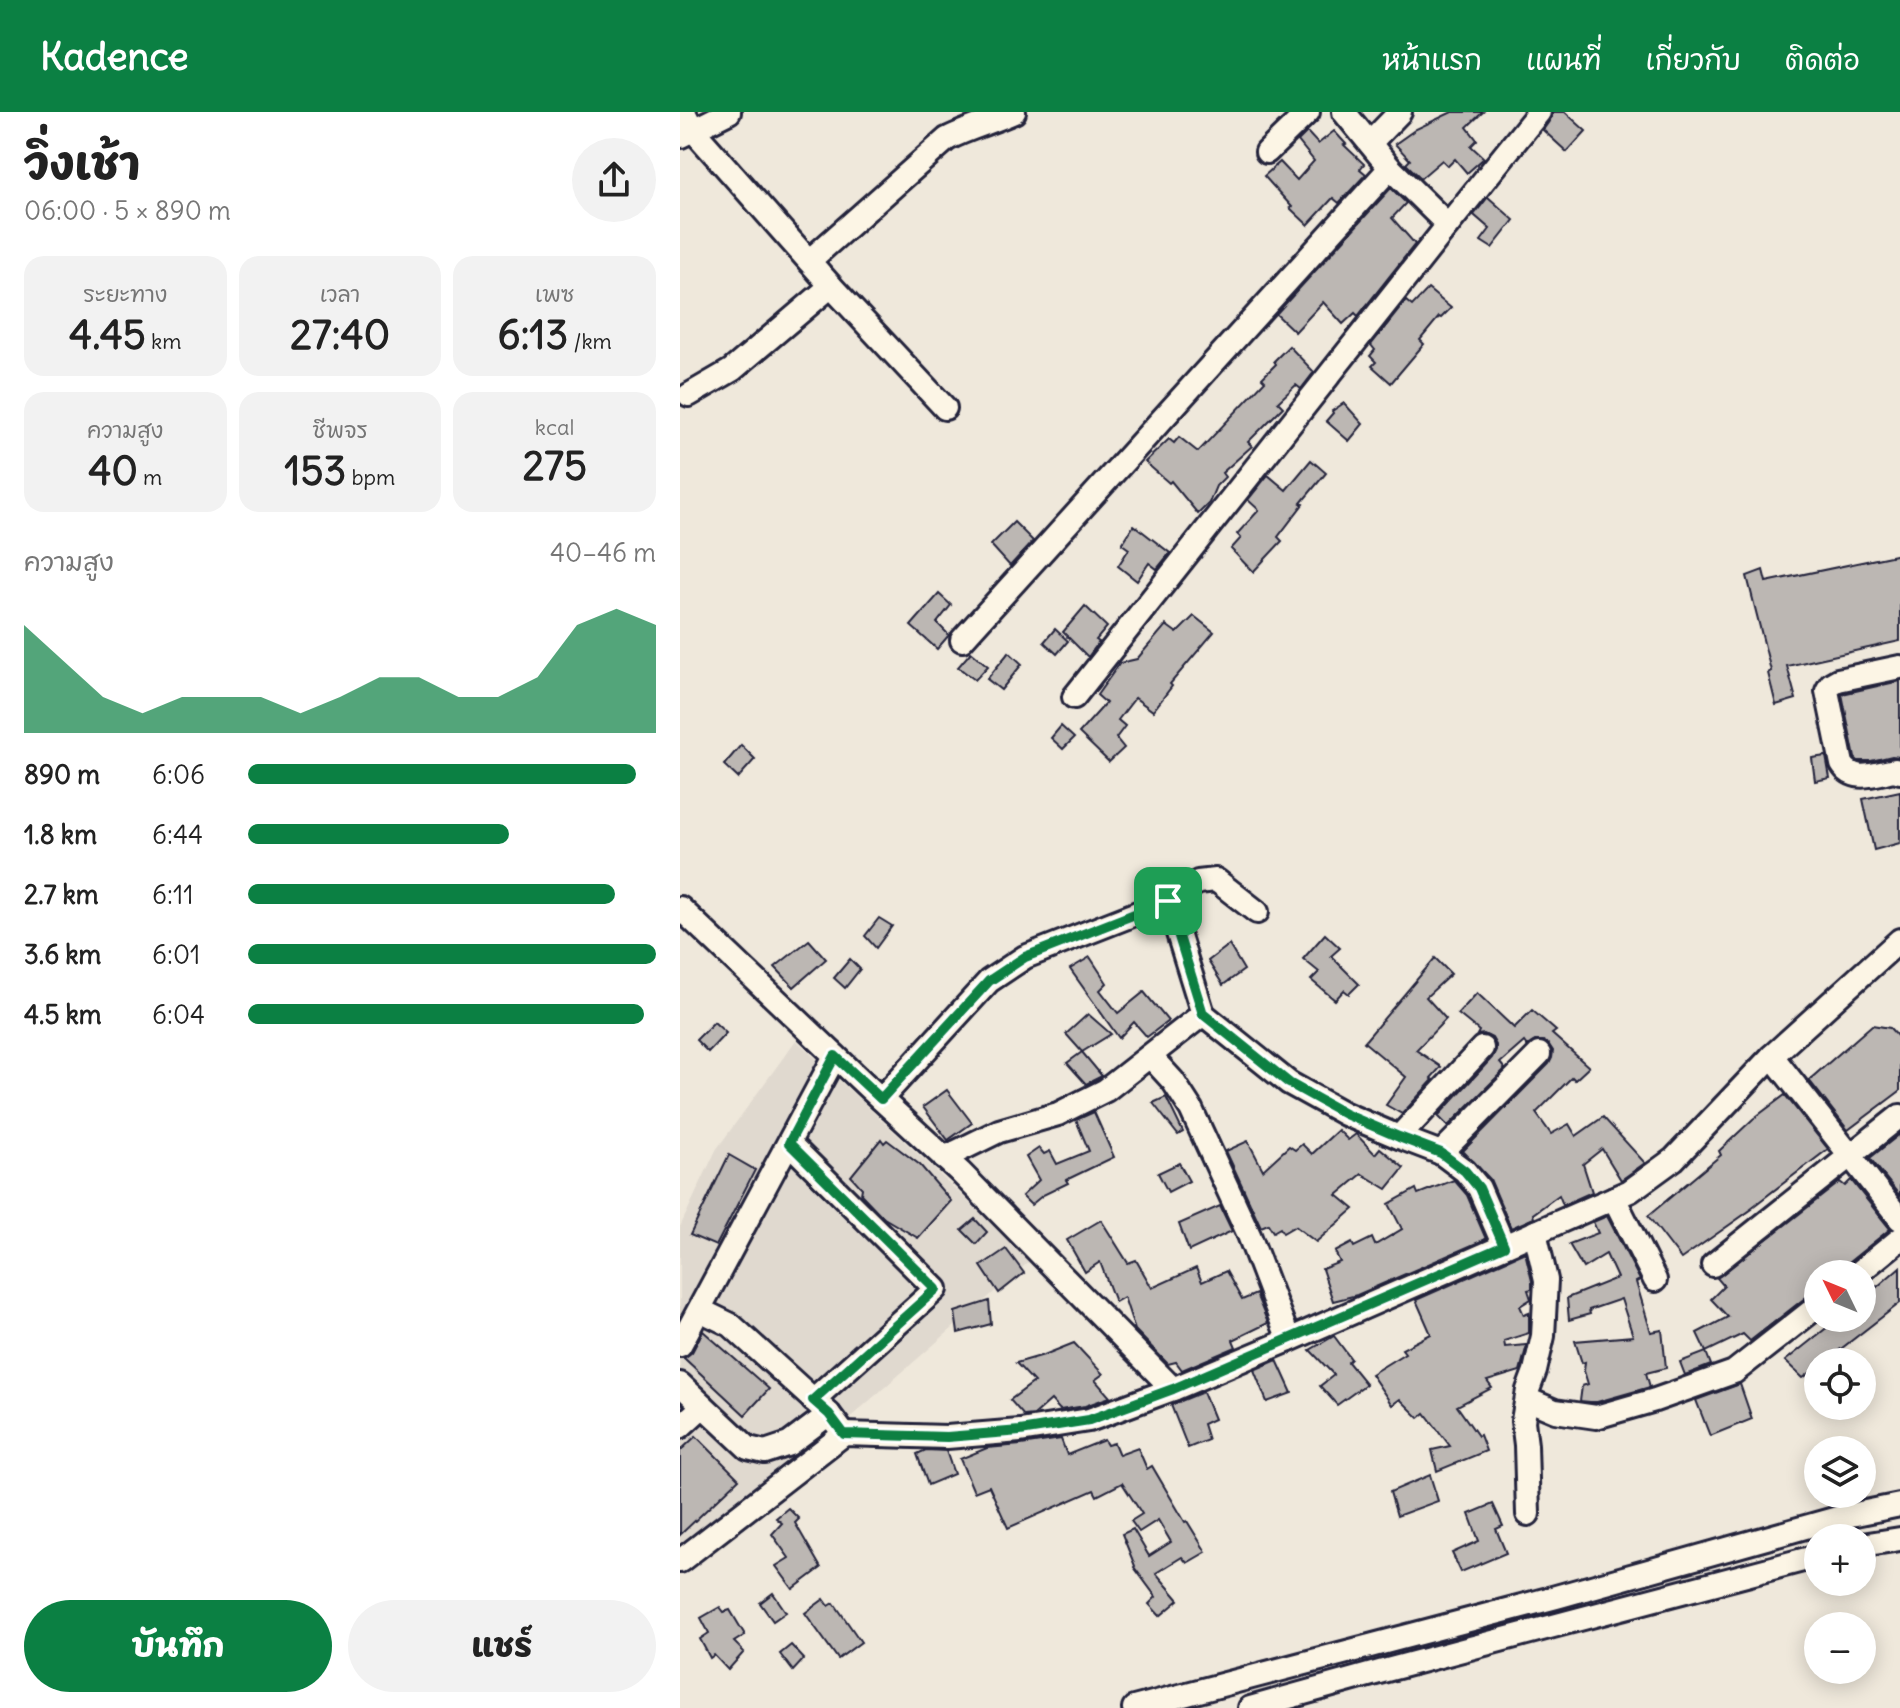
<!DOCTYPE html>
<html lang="th">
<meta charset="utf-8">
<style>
:root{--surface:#fff;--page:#f2f2f2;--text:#222;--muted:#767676;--accent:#0b8043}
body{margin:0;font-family:Delius,"Playpen Sans Thai",sans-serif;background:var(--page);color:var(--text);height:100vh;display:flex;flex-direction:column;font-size:30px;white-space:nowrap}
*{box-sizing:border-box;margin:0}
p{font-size:26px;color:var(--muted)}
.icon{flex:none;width:44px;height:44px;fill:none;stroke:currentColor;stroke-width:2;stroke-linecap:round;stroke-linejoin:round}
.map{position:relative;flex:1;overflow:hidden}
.panel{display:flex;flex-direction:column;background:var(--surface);width:680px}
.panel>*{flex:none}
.needle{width:52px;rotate:313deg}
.controls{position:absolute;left:1124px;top:1148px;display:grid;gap:16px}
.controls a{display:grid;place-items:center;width:72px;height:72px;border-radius:50%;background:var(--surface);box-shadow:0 4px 20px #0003;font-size:40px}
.pin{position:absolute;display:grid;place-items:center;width:68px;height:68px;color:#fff;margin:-34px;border-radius:16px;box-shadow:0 4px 12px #0006}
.round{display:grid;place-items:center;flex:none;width:84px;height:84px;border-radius:42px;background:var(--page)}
.head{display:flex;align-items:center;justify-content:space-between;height:136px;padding:0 24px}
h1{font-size:44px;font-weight:800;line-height:60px}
.metrics{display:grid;grid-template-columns:repeat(3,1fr);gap:12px;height:136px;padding:8px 24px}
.metrics div{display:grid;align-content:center;border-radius:20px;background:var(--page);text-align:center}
.metrics b{font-size:40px;font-weight:800}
.metrics small{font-size:22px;font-weight:400}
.metrics p{font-size:22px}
.chart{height:224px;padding:16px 24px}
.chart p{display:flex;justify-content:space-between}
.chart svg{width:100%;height:144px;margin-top:8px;fill:var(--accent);opacity:.7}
.cta{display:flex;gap:16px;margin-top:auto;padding:16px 24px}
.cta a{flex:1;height:92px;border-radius:48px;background:var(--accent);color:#fff;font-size:32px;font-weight:800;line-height:92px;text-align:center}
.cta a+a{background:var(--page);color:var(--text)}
ul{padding:0 24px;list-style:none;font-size:26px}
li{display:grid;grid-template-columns:128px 96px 1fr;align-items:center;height:60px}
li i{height:20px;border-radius:10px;background:var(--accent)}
header{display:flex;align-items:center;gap:48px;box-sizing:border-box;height:112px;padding:0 40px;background:var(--accent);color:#fff}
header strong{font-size:38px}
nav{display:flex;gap:44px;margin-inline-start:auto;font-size:28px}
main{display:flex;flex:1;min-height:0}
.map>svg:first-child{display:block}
.built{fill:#e0d9cf}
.building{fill:#bcb7b3;stroke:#22223b;stroke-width:2}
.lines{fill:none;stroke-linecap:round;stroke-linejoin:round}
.minor-casing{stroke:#22223b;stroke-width:28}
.minor{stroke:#fcf5e5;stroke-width:22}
.route-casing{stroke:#fff;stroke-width:16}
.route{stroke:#0b8043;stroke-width:10}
</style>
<header>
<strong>Kadence</strong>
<nav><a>หน้าแรก</a><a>แผนที่</a><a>เกี่ยวกับ</a><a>ติดต่อ</a></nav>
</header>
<main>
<section class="panel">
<div class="head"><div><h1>วิ่งเช้า</h1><p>06:00 · 5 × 890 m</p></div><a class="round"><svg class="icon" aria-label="share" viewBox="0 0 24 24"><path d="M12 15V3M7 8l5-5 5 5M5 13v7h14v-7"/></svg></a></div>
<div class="metrics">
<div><p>ระยะทาง</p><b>4.45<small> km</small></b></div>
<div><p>เวลา</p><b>27:40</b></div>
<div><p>เพซ</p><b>6:13<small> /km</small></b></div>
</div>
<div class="metrics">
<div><p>ความสูง</p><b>40<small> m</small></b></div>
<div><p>ชีพจร</p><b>153<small> bpm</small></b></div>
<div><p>kcal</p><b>275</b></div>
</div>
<div class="chart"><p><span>ความสูง</span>40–46 m</p>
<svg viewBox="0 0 160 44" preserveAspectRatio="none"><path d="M0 44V11L10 22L20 33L30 38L40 33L50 33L60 33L70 38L80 33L90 27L100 27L110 33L120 33L130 27L140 11L150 6L160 11V44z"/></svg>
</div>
<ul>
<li><b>890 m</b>6:06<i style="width:95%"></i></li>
<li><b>1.8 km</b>6:44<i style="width:64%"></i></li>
<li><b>2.7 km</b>6:11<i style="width:90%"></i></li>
<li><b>3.6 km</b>6:01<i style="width:100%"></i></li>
<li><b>4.5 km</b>6:04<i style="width:97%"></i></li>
</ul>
<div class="cta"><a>บันทึก</a><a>แชร์</a></div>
</section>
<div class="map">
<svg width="1220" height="1596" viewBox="0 0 1220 1596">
<rect width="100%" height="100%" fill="#efe8db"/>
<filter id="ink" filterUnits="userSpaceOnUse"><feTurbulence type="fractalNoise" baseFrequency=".0125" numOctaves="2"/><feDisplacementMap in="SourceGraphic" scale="16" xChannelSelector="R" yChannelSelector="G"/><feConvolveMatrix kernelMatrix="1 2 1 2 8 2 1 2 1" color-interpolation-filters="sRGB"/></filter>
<g filter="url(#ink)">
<polygon class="built" points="116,928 351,1148 166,1309 0,1439 0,1115 36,1038"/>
<g class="building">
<polygon points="772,0 803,0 787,15 797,28 791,34 804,46 787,61 775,47 768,54 762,48 741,66 726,52 730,48 715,32 736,17"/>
<polygon points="873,0 885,0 906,19 887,40 863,18 870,8"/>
<polygon points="654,19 666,32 664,33 684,52 680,57 686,62 659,91 653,86 628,113 610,96 612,95 584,64 600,50 617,68 634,49 618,29 627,20 638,32"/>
<polygon points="711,76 726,91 712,106 735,132 678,204 675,201 663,212 643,190 615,220 596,202"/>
<polygon points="808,85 834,108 812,136 801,129 810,117 794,103"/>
<polygon points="748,177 771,196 761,206 759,205 740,228 744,232 711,271 692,254 696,250 690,244 695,238 691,233 726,189 732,194"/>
<polygon points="609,234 634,260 621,277 616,273 598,290 603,295 568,330 572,334 542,361 545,365 536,374 529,391 518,402 491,369 489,371 465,350 489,327 494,331 499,325 518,340 585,269 582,266 596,252 594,249"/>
<polygon points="664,291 683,312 669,329 646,309 653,301 652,299"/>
<polygon points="631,348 646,361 621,391 623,392 598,425 602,429 573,460 551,437 561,426 557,422 579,398 568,388 588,363 606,378"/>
<polygon points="334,410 353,429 330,454 311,433"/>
<polygon points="454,413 490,441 477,457 469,451 457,469 438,454 449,437 442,432"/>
<polygon points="1220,442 1220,529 1107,554 1116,587 1096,593 1088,561 1091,559 1067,464 1083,458 1086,470"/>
<polygon points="259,482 271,493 257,511 269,523 257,537 231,514"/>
<polygon points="405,494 427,515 416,528 419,530 408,545 383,520"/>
<polygon points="514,504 534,520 490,572 492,574 473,599 455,586 438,608 445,614 436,626 444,636 429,650 399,621 426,591 417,583 440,551 457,547 486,513 497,521"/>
<polygon points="375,517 388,529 377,542 364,530"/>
<polygon points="291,540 308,554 295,568 278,555"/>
<polygon points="329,540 342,552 321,578 307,567"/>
<polygon points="1220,569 1220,645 1212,644 1191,649 1178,649 1175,646 1162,582"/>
<polygon points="381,614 394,626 383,637 371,626"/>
<polygon points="61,633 75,647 58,666 44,653"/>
<polygon points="1146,644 1150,666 1135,669 1132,646"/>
<polygon points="1220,679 1220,731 1194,738 1183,687"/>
<polygon points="199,806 212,814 196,836 185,824"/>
<polygon points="645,822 660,836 651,844 679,872 669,882 664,878 655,888 631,868 639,860 623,847"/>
<polygon points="129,828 146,847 114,875 95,855"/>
<polygon points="549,833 564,858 543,873 528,849"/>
<polygon points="410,845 427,871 420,878 438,901 464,880 488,909 467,925 454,910 439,926 390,857"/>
<polygon points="755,846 771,862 746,885 766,907 736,938 761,955 751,966 753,968 722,1002 706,993 726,965 684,930"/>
<polygon points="170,847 180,857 165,876 154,866"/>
<polygon points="797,881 834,916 852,898 876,919 872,922 909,955 895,968 892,965 856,1001 871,1022 889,1012 896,1024 923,1005 965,1051 941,1068 922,1037 903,1052 912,1080 883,1093 879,1083 853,1102 854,1106 831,1116 810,1067 783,1039 869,952 872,946 873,939 869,933 863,929 855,929 847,934 844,930 820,951 825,957 768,1014 758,1004 812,946 816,938 816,933 812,926 804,922 797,923 799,919 778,902"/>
<polygon points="408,902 431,922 402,940 386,922"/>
<polygon points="34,910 46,921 28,940 16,928"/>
<polygon points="1192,913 1210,916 1220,927 1220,979 1168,1018 1129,968"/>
<polygon points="402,940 422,964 406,972 387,951"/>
<polygon points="267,978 292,1011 268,1028 243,995"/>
<polygon points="1105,983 1148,1037 1071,1096 1072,1097 1001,1147 968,1104 1041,1043 1039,1039 1073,1007"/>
<polygon points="486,985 503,1020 498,1023 473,991"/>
<polygon points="414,1000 434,1045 386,1068 388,1071 363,1083 351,1093 342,1084 359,1068 346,1045 359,1036 364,1042 370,1039 377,1052 409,1039 396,1008"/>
<polygon points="658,1018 668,1028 676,1022 695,1042 700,1036 724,1056 707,1077 682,1062 657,1083 674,1097 636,1130 615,1114 603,1121 600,1116 593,1120 588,1112 581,1115 546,1039 568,1029 583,1058 609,1034 615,1038 622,1032 632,1042"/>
<polygon points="1220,1022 1220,1084 1190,1046"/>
<polygon points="201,1027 204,1031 207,1028 240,1053 271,1089 238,1126 204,1106 181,1082 182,1076 171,1064"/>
<polygon points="49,1043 75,1058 36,1134 10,1123"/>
<polygon points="499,1051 509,1069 488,1080 478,1061"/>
<polygon points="774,1068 787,1083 806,1127 677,1183 653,1189 642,1157 660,1150 655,1140 672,1131 674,1135 692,1126 695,1133 722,1117 709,1092 736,1077 738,1082"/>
<polygon points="1171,1068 1210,1117 1168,1151 1161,1162 1138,1162 1138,1180 1129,1183 1070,1229 1063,1222 1026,1240 1017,1221 1048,1205 1031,1187 1044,1174 1037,1166 1160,1070 1165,1074"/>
<polygon points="540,1094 552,1119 509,1139 499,1112"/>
<polygon points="927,1104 960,1168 956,1170 971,1220 982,1218 986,1256 966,1261 970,1275 917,1290 910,1290 900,1289 902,1274 908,1272 904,1259 905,1250 902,1251 895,1229 953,1224 941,1187 909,1198 910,1202 889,1208 887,1186 937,1166 926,1142 903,1156 889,1132 918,1121 913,1110"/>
<polygon points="295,1107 307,1120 296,1132 282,1118"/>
<polygon points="421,1108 448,1151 456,1148 472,1176 516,1156 522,1170 546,1159 562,1188 576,1182 588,1211 553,1228 556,1235 502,1258 496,1250 488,1252 455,1218 444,1185 435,1190 420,1150 405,1160 387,1128"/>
<polygon points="326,1137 344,1161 319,1181 301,1154"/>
<polygon points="845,1140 852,1169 852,1177 848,1178 851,1187 840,1194 844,1203 849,1201 849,1221 824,1229 825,1235 847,1233 840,1259 807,1269 812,1276 777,1294 798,1324 800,1323 806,1339 757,1359 752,1338 770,1334 745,1301 739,1306 720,1287 712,1293 691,1262 725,1241 722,1237 751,1222 736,1188"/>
<polygon points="1220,1155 1220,1191 1144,1250 1138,1250 1138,1255 1123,1266 1105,1249 1159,1206 1182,1206 1182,1175 1190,1169 1197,1175"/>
<polygon points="309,1189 311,1212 278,1221 275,1200"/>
<polygon points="23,1219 89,1277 65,1303 4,1246 12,1240"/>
<polygon points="654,1224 671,1247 668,1250 686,1272 657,1293 640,1274 654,1263 630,1238"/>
<polygon points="394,1231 423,1262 415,1268 430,1285 405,1294 380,1298 371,1288 354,1303 344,1304 330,1288 354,1270 336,1251 364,1243"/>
<polygon points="1026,1240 1031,1253 1005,1263 1000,1250"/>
<polygon points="597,1248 612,1281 587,1290 574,1258"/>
<polygon points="1060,1272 1072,1307 1030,1324 1016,1288"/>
<polygon points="523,1280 534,1307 523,1312 528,1328 508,1336 491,1293"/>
<polygon points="16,1324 59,1367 0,1423 0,1339"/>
<polygon points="381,1327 387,1343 424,1328 427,1333 434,1331 439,1343 458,1336 467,1357 472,1354 505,1410 507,1409 526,1440 507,1451 502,1445 476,1461 499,1488 480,1504 469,1492 476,1485 454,1455 455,1454 442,1422 453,1417 469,1444 491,1430 478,1408 459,1420 451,1409 462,1402 442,1371 417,1384 414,1378 328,1416 309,1374 294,1380 280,1347 307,1336 341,1333"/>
<polygon points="246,1338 266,1339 274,1362 248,1373 237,1342"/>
<polygon points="750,1363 758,1389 717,1404 710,1380"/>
<polygon points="813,1392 823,1414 816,1417 826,1441 781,1460 772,1441 799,1429 789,1402"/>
<polygon points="108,1396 119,1407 115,1411 141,1456 113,1477 96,1454 109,1446 92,1422 102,1411 96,1406"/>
<polygon points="93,1481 106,1500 93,1509 80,1491"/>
<polygon points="144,1487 149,1494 154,1491 181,1530 158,1547 125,1501"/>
<polygon points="40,1495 44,1500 50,1498 65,1523 54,1530 64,1540 48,1558 34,1543 30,1546 20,1527 29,1521 21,1506"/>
<polygon points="111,1533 124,1547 113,1559 100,1542"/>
</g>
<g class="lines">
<defs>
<g id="minor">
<polyline points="4,0 13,18 151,174 265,296"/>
<polyline points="1,24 49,0"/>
<polyline points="690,31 720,0"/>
<polyline points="587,40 628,0"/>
<polyline points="768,113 859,0"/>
<path d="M129 149 267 27C288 16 312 10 334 0"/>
<polyline points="9,283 52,258 151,174"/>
<polyline points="282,528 710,56 664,0"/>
<path d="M1220 555 1158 568 1151 572 1147 579 1162 652C1174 672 1196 661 1215 658L1220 660"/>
<polyline points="394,585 768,113 710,56"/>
<polyline points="488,789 523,902"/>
<polyline points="0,796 188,975 280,1060 493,1277"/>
<polyline points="470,944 493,969 511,997 569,1123 609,1228"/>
<polyline points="1092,944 1220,1107"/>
<polyline points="201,987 309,869 345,845 488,789 518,770 536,768 577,800"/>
<polyline points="719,1025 802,936"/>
<polyline points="109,1031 256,1177 133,1288"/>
<polyline points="761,1041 859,942"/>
<polyline points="264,1046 319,1019 378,1002 426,978 523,902 609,971 665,1002 719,1025 761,1041 785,1059 799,1076 824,1134"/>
<polyline points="934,1086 975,1168"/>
<polyline points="1033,1153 1220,1004"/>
<polyline points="1177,1162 1220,1127"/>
<polyline points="20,1198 51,1213 149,1302 164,1322"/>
<polyline points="0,1233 155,944"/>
<polyline points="0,1272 68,1336 85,1340 109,1332 149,1302"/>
<polyline points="847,1287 875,1299 916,1305 975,1288 1054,1260 1138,1194"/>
<polyline points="0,1315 23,1294"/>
<polyline points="848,1402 846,1333 843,1309 848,1278 855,1259 863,1224 866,1168 855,1120"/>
<polyline points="1182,1433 1220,1427"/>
<polyline points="0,1449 164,1322 267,1325 340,1319 409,1308 493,1277 609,1228 950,1079 994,1047 1092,944 1220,828"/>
<polyline points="454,1596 876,1485 1161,1405 1220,1393"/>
<polyline points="570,1596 703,1559 1138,1444"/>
</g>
</defs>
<use href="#minor" class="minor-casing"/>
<use href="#minor" class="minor"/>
</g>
</g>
<g class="lines" filter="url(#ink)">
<defs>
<polygon id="route" points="488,789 523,902 609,971 665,1002 719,1025 761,1041 785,1059 799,1076 824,1134 493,1277 409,1308 340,1319 267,1325 164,1322 149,1302 133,1288 256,1177 109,1031 155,944 201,987 309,869 345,845"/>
</defs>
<use href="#route" class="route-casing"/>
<use href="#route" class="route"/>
</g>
</svg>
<div class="controls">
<a><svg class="needle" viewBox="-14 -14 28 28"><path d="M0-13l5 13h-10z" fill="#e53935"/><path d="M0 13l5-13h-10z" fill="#767676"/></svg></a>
<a><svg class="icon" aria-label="locate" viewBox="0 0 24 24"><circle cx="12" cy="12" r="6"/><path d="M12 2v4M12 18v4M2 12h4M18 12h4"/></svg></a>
<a><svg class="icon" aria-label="layers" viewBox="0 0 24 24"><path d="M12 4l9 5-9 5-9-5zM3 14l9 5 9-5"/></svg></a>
<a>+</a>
<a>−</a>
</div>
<div class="pin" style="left:488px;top:789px;background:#1e9e55"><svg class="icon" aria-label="arrive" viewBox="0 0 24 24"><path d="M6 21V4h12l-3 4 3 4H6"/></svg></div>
</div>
</main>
